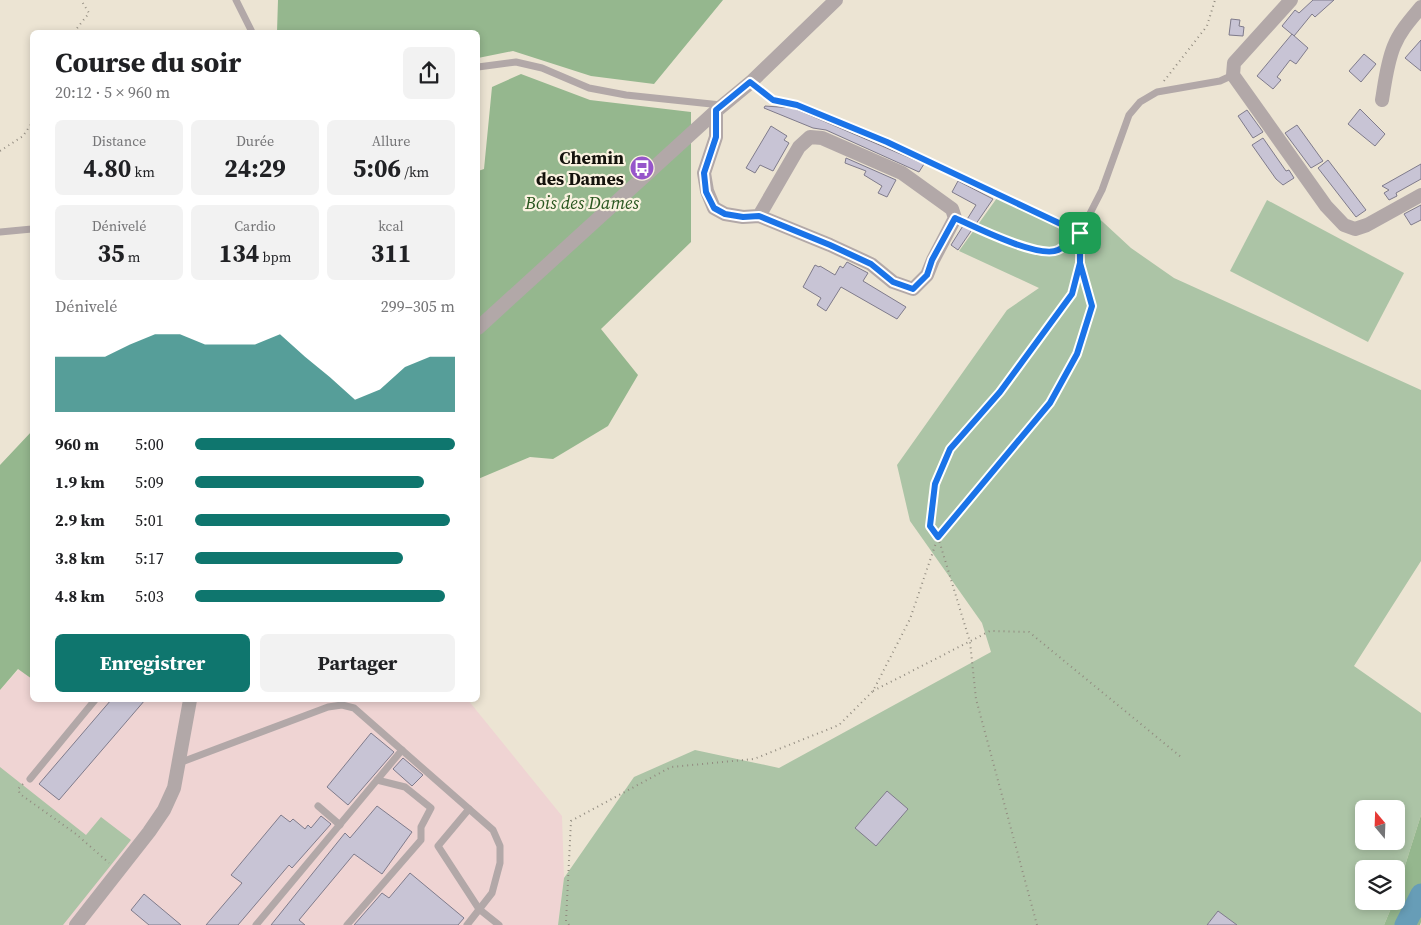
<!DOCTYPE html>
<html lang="fr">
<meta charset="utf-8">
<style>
:root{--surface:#fff;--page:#f2f2f2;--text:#202124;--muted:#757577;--accent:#0f766e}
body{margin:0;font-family:"Source Serif 4",serif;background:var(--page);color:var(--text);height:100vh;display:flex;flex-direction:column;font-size:19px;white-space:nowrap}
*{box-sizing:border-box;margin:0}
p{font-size:16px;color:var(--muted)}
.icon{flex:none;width:28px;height:28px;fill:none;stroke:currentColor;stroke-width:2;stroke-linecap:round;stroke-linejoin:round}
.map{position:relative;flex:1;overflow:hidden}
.side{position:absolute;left:30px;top:30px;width:450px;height:672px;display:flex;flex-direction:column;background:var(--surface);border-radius:8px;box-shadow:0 2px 8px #0003}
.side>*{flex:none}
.needle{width:32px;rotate:341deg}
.fabs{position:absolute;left:1355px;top:800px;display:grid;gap:10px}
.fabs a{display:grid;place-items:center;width:50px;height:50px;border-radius:8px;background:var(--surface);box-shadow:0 2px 8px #0003;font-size:25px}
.pin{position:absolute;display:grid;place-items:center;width:42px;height:42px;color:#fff;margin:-21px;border-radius:10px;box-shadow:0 2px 8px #0006}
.round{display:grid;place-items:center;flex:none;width:52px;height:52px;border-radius:8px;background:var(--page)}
.headline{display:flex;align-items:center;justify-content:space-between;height:85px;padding:0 25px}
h1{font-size:28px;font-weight:700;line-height:38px}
.figures{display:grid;grid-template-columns:repeat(3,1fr);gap:8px;height:85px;padding:5px 25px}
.figures div{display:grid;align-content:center;border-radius:8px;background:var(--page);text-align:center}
.figures b{font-size:25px;font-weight:700}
.figures small{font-size:14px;font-weight:400}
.figures p{font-size:14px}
.chart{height:140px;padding:10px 25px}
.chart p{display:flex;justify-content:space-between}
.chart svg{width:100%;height:90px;margin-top:5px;fill:var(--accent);opacity:.7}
.action{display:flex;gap:10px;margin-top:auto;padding:10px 25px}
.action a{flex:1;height:58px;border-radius:8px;background:var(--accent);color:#fff;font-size:20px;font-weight:700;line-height:58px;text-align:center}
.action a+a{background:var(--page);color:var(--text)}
ul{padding:0 25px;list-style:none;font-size:16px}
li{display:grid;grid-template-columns:80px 60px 1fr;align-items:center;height:38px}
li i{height:12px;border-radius:6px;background:var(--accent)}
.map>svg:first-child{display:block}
.industrial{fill:#efd4d3}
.green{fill:#acc4a6;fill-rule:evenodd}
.forest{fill:#95b78e}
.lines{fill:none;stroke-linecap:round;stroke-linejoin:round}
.river{stroke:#679db7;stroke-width:21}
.building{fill:#c8c4d5;stroke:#7f7b8b}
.path{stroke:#928c80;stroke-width:2;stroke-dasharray:1 4;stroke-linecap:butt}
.service{stroke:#b2a8a8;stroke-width:7}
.minor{stroke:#b2a8a8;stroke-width:14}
.route-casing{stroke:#fff;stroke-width:10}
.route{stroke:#1a73e8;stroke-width:6}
.labels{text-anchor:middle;stroke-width:4.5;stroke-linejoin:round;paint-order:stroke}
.poi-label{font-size:18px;font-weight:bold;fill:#14120c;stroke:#faf2e0;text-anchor:end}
.park-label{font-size:18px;font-style:italic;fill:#29561f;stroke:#faf2e0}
</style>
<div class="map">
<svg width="1421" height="925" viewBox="0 0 1421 925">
<rect width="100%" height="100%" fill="#ece4d3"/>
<polygon class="industrial" points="19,669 32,679 32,700 468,700 562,816 564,878 558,925 0,925 0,690"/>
<g class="green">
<path d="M997 198 1076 234 1070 240 1071 245 1080 233 1091 211 1131 248 1174 278 1421 390V561L1354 666 1421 713V815L1396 894V869H1364V901H1394L1384 925H558L564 878 634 777 695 750 779 768 991 652 982 623 910 521 897 465 1007 310 1039 288 959 251ZM1364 809H1396V841H1364Z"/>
<polygon points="1267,200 1404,273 1368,342 1230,271"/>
<polygon points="0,767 86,835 101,817 131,840 63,925 0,925"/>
</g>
<g class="forest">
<polygon points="278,0 723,0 654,84 591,76 513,51 478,58 478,32 277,32"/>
<polygon points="521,74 590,100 691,112 691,242 601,329 638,375 608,426 553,459 530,457 478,479 478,171 484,169 492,87"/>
<polygon points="32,431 32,679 18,669 0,690 0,465"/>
<polygon points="1421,815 1421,922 1420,925 1384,925 1394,901 1396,901 1396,894"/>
</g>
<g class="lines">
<polyline class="river" points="1405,925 1421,894"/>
</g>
<g class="building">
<polygon points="1313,0 1334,0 1315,17 1312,14 1294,36 1282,26 1295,10 1299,13"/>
<polygon points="1231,19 1240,20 1239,26 1244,27 1243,36 1229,35"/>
<polygon points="1292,34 1308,48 1296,64 1290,60 1277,77 1281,80 1273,89 1257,76"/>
<polygon points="1421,40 1421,71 1405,58"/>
<polygon points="1364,54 1376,64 1361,82 1349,71"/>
<polygon points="765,106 793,108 924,164 919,172 826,130 813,128 764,108"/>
<polygon points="1360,109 1385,134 1375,146 1348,124"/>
<polygon points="1247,110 1263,132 1253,138 1238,116"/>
<polygon points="1297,125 1323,161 1311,168 1285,133"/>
<polygon points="771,126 787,136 784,140 789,143 773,171 760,165 755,173 746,168"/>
<polygon points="1263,138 1286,171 1289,170 1294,178 1283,185 1276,179 1252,145"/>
<polygon points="846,158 896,180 887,197 878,193 882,186 864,175 866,171 845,163"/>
<polygon points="1328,160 1366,210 1356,217 1318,168"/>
<polygon points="1421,164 1421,179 1396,193 1397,196 1389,200 1384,193 1389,190 1382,186"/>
<polygon points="958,181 993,199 958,250 951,245 976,205 952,192"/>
<polygon points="1421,205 1421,220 1411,225 1404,214"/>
<polygon points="847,262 868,273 863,281 906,307 897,319 841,287 826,311 817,305 821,298 803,287 815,265 819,267 820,266 835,275 840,266 843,268"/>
<polygon points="111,700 145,700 59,800 39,784"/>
<polygon points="371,733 394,752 348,805 327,787"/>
<polygon points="403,758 423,775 412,786 393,769"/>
<polygon points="887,791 908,809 876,846 855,828"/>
<polygon points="377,806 412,832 382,874 354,854 299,920 305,925 271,925 345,833 350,838"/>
<polygon points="281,815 290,822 293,819 305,829 308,825 311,828 321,816 331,824 292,868 289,865 238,925 206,925 242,883 231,875"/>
<polygon points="410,873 464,918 458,925 354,925 382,893 389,898"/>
<polygon points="144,894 181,925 149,925 131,910"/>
<polygon points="1218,911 1237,925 1207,925"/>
</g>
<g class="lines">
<g class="path">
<polyline points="74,32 89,13 81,0"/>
<polyline points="1164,81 1207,26 1215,0"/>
<polyline points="760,90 773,100 797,105 887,142 1072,229"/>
<polyline points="0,151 23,136 32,123"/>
<path d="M966 223C988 232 1031 257 1055 251 1061 249 1067 243 1071 239"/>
<polyline points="873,691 990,631 1029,632 1181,757"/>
<polyline points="23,784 18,789 20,794 76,834 109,863"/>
<polyline points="569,925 566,921 571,821 671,767 754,759 839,725 873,691 910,619 938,537 1050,403 1077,354 1092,306 1083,272"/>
<polyline points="1037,925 976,699 970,642 938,537 930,527 935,484 950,449 1000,392 1072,294 1078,273"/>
</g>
<g class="service">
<polyline points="236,0 252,32"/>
<polyline points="478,67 516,62 542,68 589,88 626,95 721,105"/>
<polyline points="0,232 32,229"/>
<polyline points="1080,263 1080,233 1102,190 1129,115 1140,102 1157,92 1220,81 1233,75"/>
<polyline points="179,763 328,707 342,705 354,708 493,830 500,846 500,863 492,893 467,925"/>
<polyline points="30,779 95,700"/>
<polyline points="318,806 340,825"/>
<polyline points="469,809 438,846 479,909 499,925"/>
<polyline points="256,925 402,750"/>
<polyline points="347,925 421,840 421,827 431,808 405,787 377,780"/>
</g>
<g class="minor">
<polyline points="1291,0 1234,63 1233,75 1326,206 1344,225 1355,229 1367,225 1421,195"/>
<path d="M1382 100C1385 82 1387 63 1394 46 1400 31 1411 19 1421 7"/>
<polyline points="716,111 716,137 704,173 707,191 714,208 725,214 743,217 759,216 830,245 871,264 893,282 913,289 927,275 933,260 955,218 952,209 902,173 822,138 810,137 799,147 759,216"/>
<polyline points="478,328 716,111 751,82 836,0"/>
<polyline points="76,925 149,832 164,810 174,788 190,700"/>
</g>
</g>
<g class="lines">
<defs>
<path id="route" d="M1080 233 887 142 797 105 773 100 750 82 716 110V137L704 173 706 192 714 208 725 214 743 217 759 216 830 245 871 264 893 282 913 289 927 275 932 260 955 218C975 227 1039 259 1058 250 1066 246 1073 238 1080 233V263L1072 294 1000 392 950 449 935 484 930 526 938 537 1050 403 1077 354 1092 306 1080 263V233"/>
</defs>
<use href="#route" class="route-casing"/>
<use href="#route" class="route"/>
</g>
<defs>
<symbol id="bus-disc" viewBox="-11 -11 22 22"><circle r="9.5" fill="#9655ca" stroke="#faf2e0"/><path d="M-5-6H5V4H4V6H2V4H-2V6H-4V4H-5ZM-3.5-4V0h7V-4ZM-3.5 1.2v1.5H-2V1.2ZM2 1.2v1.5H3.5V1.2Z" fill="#fff"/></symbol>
</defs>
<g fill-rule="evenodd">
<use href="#bus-disc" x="628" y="154" width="28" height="28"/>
</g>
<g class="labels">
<g class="poi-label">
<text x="624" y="164">Chemin<tspan x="624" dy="21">des Dames</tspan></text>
</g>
<g class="park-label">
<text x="582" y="209">Bois des Dames</text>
</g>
</g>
</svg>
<div class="fabs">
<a><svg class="needle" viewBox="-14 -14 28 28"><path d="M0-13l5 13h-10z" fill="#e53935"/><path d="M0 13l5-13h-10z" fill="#757577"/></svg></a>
<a><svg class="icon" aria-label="layers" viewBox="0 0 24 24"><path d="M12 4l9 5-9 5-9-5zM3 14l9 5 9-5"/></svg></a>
</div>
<div class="pin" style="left:1080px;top:233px;background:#1e9e55"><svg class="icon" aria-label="arrive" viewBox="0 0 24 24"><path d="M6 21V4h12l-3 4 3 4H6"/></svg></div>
<section class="side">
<div class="headline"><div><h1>Course du soir</h1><p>20:12 · 5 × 960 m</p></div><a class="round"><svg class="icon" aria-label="share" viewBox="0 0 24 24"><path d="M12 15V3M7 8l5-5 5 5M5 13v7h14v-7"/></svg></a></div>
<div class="figures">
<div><p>Distance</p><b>4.80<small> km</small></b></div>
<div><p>Durée</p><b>24:29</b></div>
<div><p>Allure</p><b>5:06<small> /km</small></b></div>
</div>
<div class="figures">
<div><p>Dénivelé</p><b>35<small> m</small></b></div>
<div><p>Cardio</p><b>134<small> bpm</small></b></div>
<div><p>kcal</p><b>311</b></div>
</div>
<div class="chart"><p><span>Dénivelé</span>299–305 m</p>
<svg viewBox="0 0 160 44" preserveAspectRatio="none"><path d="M0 44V17L10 17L20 17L30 11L40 6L50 6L60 11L70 11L80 11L90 6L100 17L110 27L120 38L130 33L140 22L150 17L160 17V44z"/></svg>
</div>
<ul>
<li><b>960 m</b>5:00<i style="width:100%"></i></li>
<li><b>1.9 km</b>5:09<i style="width:88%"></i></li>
<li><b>2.9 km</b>5:01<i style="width:98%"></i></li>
<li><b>3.8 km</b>5:17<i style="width:80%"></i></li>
<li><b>4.8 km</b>5:03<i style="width:96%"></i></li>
</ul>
<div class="action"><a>Enregistrer</a><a>Partager</a></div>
</section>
</div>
